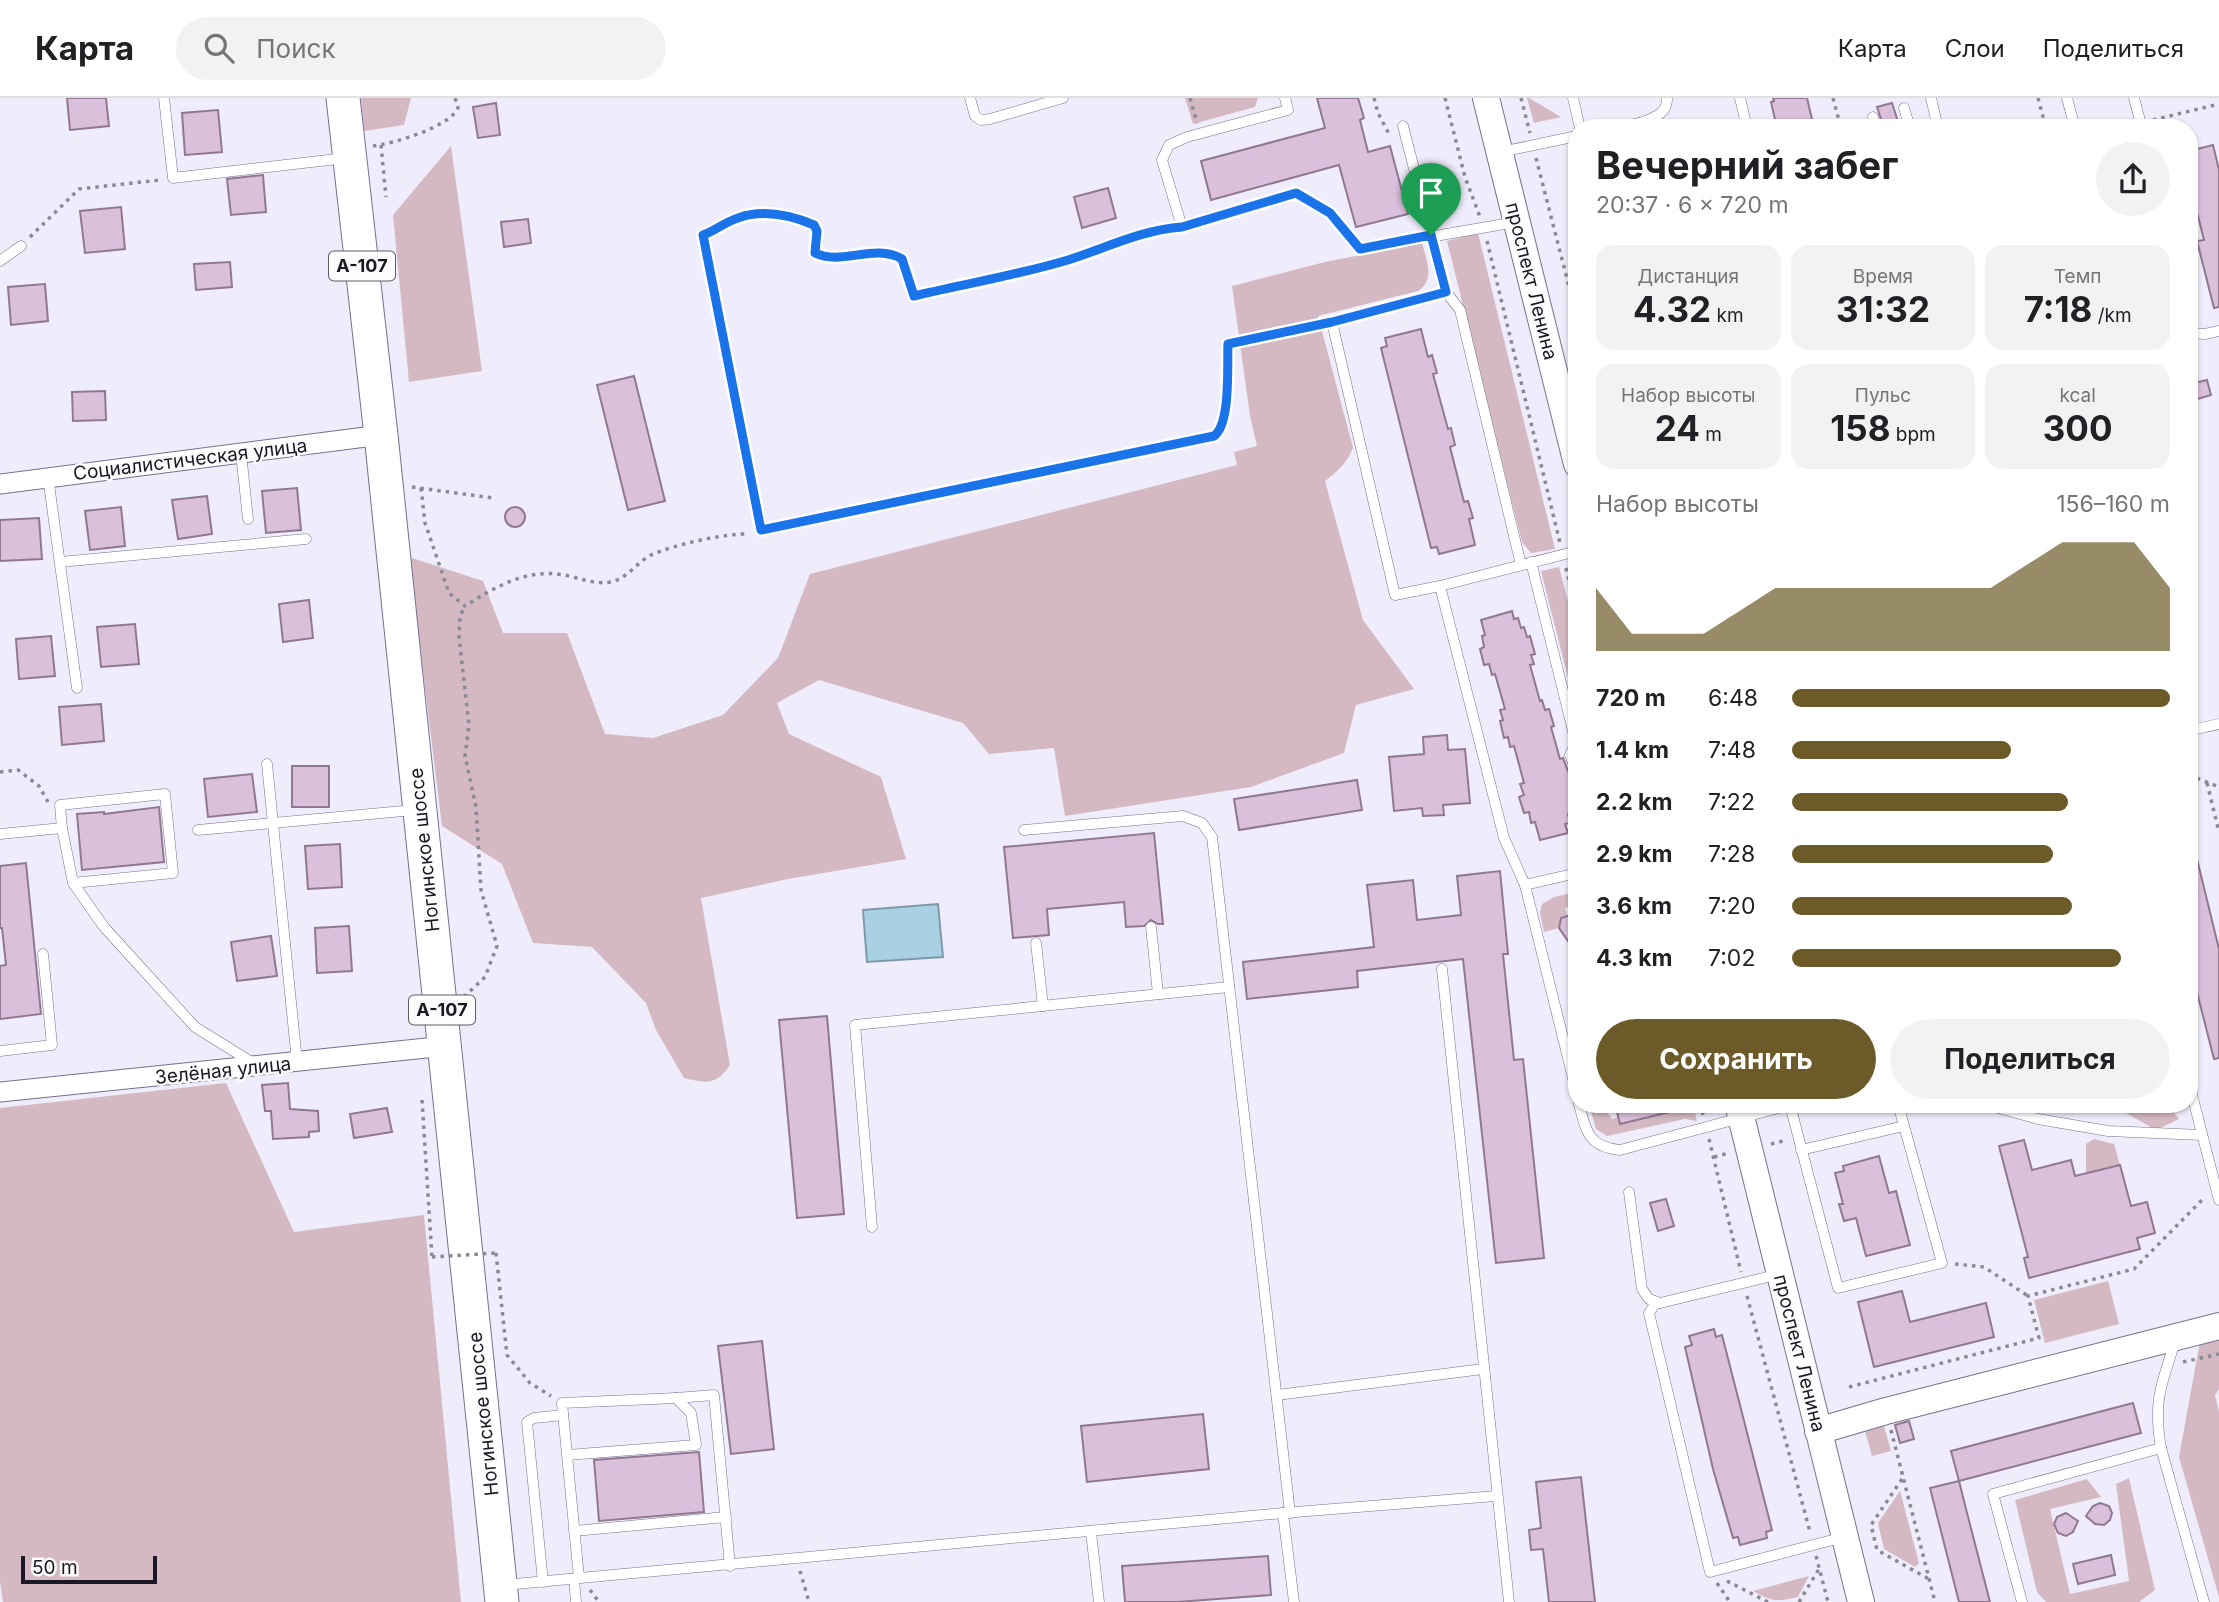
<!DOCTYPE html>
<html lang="ru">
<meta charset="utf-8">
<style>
:root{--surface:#fff;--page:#f2f2f2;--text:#202124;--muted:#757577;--line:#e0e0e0;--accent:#6c5b29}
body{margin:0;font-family:Inter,sans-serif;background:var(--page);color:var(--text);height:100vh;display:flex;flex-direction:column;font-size:26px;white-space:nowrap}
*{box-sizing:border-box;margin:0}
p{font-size:23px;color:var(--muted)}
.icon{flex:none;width:38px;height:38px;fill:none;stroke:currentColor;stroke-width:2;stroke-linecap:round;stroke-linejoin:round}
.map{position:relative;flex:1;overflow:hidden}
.panel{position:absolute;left:1568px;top:21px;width:630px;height:994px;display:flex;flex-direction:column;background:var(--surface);border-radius:28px;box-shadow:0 2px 5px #0004}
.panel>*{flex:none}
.scale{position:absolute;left:21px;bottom:18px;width:136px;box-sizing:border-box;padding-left:7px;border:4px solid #1a1824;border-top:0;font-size:19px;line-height:24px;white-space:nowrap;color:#1a1824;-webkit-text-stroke:5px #fcfcfc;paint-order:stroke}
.pin{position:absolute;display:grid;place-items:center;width:60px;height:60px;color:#fff;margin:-72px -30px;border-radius:50% 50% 50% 0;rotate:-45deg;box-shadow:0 0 7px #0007}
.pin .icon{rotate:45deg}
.round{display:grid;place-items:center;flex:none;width:74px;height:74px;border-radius:37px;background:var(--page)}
.headline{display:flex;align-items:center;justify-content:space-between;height:119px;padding:0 28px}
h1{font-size:38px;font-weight:700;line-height:52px}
.metrics{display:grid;grid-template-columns:repeat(3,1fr);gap:10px;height:119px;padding:7px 28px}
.metrics div{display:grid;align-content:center;border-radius:18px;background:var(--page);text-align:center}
.metrics b{font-size:35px;font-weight:700}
.metrics small{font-size:19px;font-weight:400}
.metrics p{font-size:19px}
.chart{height:196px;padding:14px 28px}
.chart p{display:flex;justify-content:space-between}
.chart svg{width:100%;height:126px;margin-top:7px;fill:var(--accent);opacity:.7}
.cta{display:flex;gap:14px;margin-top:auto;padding:14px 28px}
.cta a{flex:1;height:80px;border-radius:42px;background:var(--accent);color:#fff;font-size:28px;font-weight:700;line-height:80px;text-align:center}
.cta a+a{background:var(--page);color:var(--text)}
ul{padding:0 28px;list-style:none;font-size:23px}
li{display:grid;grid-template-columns:112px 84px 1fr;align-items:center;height:52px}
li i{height:18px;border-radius:9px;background:var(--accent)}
header{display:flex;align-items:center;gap:42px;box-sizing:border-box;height:98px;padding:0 35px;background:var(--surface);border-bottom:2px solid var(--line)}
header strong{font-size:33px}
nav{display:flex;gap:38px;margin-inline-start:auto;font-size:24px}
.search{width:490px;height:63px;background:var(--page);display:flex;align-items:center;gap:18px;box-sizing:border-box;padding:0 24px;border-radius:38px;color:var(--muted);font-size:26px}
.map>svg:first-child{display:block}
.green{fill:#d4b9c2}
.water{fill:#a9d0e3;stroke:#7e99aa;stroke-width:2}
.building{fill:#dbc0dc;stroke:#917892;stroke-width:2}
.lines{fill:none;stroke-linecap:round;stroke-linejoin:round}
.lane-casing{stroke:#76708f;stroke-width:11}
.street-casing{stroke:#76708f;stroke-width:21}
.secondary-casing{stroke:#76708f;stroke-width:28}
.highway-casing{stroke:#76708f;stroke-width:35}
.path{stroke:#8b8996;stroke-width:3.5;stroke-dasharray:3.5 5;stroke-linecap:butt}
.lane{stroke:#fff;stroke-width:10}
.street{stroke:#fff;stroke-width:19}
.secondary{stroke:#fff;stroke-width:26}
.highway{stroke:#fff;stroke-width:33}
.path-bridge{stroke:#8b8996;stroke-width:3.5;stroke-dasharray:3.5 5;stroke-linecap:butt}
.route-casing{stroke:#fff;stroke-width:14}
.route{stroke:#1a73e8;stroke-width:9}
.labels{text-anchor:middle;stroke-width:5;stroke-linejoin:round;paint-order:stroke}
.shield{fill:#fcfcfc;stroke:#5e5c65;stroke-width:2}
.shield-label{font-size:18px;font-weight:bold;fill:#1a1824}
.street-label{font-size:19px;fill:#1a1824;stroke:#fcfcfc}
</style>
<header>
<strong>Карта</strong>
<div class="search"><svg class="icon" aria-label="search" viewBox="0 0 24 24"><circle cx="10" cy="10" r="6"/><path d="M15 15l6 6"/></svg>Поиск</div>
<nav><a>Карта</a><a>Слои</a><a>Поделиться</a></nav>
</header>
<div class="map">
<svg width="2219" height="1504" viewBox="0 0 2219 1504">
<rect width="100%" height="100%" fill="#efedfb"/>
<g class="green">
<polygon points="361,0 411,0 404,27 364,33"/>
<polygon points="1185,0 1258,0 1255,9 1193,26"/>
<polygon points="1527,0 1529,0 1561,19 1534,25"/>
<polygon points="451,48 482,273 409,284 393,117"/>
<polygon points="1478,135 1555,451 1531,455 1522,444 1447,143"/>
<path d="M1422 145C1426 162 1436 181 1418 193L1318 218 1353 350C1347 365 1337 374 1325 383L1363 522 1414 591 1356 607 1344 655 1251 689 1065 718 1054 650 989 656 963 625 819 582 777 605 789 636 881 679 906 761 788 781 701 800 730 967C716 988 706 985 684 980L656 932 646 905 592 849 533 845 502 766 442 728 409 459 483 483 503 535H567L605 636 653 640 723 617 778 560 810 476 1237 367 1234 354 1257 348 1250 318 1232 188 1325 164Z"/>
<polygon points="1559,469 1577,538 1577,615 1541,473"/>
<polygon points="1577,794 1577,807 1565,810 1567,818 1561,820 1559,830 1544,834 1540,815 1542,806 1554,799"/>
<polygon points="226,985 294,1134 424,1117 461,1504 3,1504 0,1483 0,1010"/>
<polygon points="1652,1006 1693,1006 1697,1023 1685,1021 1607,1038 1596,1031 1591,1014 1605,1011 1612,1021 1619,1019 1621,1026 1654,1018"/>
<polygon points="2110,1006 2167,1006 2179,1021 2156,1032"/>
<polygon points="2094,1041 2114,1046 2120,1067 2086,1075 2086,1046"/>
<polygon points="2108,1183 2119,1226 2045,1245 2034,1202"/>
<polygon points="2219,1238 2219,1291 2215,1297 2219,1314 2219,1499 2179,1359 2200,1243"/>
<polygon points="1884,1328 1891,1353 1872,1358 1865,1333"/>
<polygon points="2129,1380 2155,1492 2139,1504 2046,1504 2037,1494 2015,1402 2087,1381 2101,1399 2050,1411 2070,1496 2129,1483 2116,1386"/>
<polygon points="1900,1393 1919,1465 1915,1469 1884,1451 1878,1425"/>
<path d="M1809 1478 1798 1499C1776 1504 1773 1504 1753 1493Z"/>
</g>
<polygon class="water" points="938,806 943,859 867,864 863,812"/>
<g class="building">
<polygon points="67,0 106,0 109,28 70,32"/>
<polygon points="1317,0 1358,0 1364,20 1360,22 1368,54 1390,48 1408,116 1356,129 1339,67 1211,102 1201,63 1325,30"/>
<polygon points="1773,0 1807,0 1814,30 1777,30 1771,4 1774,3"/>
<polygon points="496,5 500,37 478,40 473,9"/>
<polygon points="1892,5 1900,30 1884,30 1877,9"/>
<polygon points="218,12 222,54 185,57 182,15"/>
<polygon points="2213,47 2219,72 2219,209 2214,210 2197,143 2204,142 2196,110 2189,111 2189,53"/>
<polygon points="263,77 266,114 231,117 227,81"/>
<polygon points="1108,90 1116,120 1082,130 1074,99"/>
<polygon points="121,109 125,151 85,155 80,113"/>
<polygon points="528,121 531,145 504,149 501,124"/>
<polygon points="230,164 232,189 196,192 194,166"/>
<polygon points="45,186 48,223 11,227 8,189"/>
<polygon points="1421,231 1428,259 1432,257 1437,275 1433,276 1448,331 1451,330 1455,347 1450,349 1464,404 1468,403 1473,420 1469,421 1475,447 1439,456 1437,449 1431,450 1381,250 1387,248 1385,240"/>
<polygon points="634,278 665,403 628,412 597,287"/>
<polygon points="2207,282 2211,297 2194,302 2190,286"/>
<polygon points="105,293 106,322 73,323 72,294"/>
<polygon points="297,390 301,432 266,435 262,393"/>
<polygon points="207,398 212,436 178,441 172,402"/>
<polygon points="121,409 125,448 90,452 85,413"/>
<circle cx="515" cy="419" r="10"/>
<polygon points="39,420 42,461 0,463 0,422"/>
<polygon points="309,502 313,540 283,544 279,506"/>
<polygon points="1512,513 1514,521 1518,520 1521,530 1524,529 1527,539 1530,538 1535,556 1531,557 1534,566 1530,567 1540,603 1542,602 1545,612 1549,611 1554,628 1551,629 1560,661 1563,660 1570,678 1577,682 1577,715 1568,716 1570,725 1565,726 1568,735 1540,742 1535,724 1531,725 1529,714 1524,715 1519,699 1524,697 1520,686 1524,685 1514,648 1510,649 1508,639 1504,640 1500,623 1503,622 1500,612 1505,611 1495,576 1492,577 1489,566 1484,567 1480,551 1484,549 1482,538 1485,537 1481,522"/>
<polygon points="135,526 139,566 101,569 97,529"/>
<polygon points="51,538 55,578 19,581 16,541"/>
<polygon points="101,606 104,643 62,647 59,609"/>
<polygon points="1447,637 1448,652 1465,651 1470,705 1443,707 1444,717 1423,718 1422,710 1394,713 1389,659 1424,656 1423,639"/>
<rect x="292" y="668" width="37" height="41"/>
<polygon points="252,676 257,714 208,719 204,681"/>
<polygon points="1357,682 1362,712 1239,732 1234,701"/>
<polygon points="159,709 164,764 82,772 77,716 104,714 104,716"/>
<polygon points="1154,735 1163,826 1158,826 1151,822 1144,828 1126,829 1124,804 1047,811 1049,837 1013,840 1004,749"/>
<polygon points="340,746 342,789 308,791 305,748"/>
<polygon points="2195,753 2219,851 2219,960 2214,961 2189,863 2189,754"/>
<polygon points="26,765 41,916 0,921 0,868 6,867 2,830 0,830 0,768"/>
<polygon points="1500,773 1508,856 1503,856 1514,962 1523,961 1544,1160 1496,1165 1463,861 1357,873 1358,889 1247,901 1243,864 1374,849 1367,787 1413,782 1417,822 1461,817 1457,778"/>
<polygon points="1577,815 1577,856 1559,830 1561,820"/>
<polygon points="349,828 352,873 317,875 315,830"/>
<polygon points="271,838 277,878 237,883 231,844"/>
<polygon points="827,918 844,1116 797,1120 779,922"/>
<polygon points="288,985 290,1011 318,1013 319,1033 309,1034 309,1039 273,1041 271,1013 265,1013 262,987"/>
<polygon points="1615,1006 1678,1006 1678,1012 1620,1026"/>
<polygon points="387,1010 392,1034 354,1040 350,1016"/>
<polygon points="2024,1042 2032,1072 2071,1062 2075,1078 2120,1067 2131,1108 2147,1104 2155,1135 2137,1140 2140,1151 2029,1180 2024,1160 2028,1159 1999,1048"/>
<polygon points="1879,1058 1889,1095 1896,1093 1910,1147 1866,1158 1856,1120 1844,1123 1839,1106 1843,1106 1835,1075 1844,1073 1843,1068"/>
<polygon points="1666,1101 1674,1128 1658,1133 1650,1105"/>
<polygon points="1902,1193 1910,1224 1986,1205 1994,1239 1874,1269 1858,1204"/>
<polygon points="1714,1231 1716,1239 1722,1237 1772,1432 1766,1434 1767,1440 1740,1447 1738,1439 1733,1440 1713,1371 1685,1249 1692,1247 1689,1238"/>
<polygon points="762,1243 774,1351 731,1356 718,1248"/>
<polygon points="2133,1305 2141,1335 1959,1383 1951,1353"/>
<polygon points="1203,1316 1209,1371 1087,1384 1081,1328"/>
<polygon points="1909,1323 1914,1341 1900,1345 1895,1327"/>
<polygon points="699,1354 704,1414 599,1423 594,1362"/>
<polygon points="1581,1379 1595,1504 1549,1504 1543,1451 1531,1452 1529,1432 1541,1430 1536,1384"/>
<polygon points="1959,1383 1966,1411 1990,1504 1959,1504 1930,1390"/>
<polygon points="2100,1405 2109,1408 2112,1415 2110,1422 2104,1427 2095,1426 2086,1418 2093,1408"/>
<polygon points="2066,1415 2078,1423 2073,1434 2066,1438 2058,1435 2054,1426 2057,1419"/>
<polygon points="2111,1457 2115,1477 2078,1486 2073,1466"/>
<polygon points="1268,1458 1271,1497 1177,1504 1125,1504 1122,1468"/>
</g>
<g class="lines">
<defs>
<g id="lane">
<polyline points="164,0 173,80 346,60"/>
<polyline points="970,0 975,18 981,22 990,21 1063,0"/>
<polyline points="1285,0 1288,12 1187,39 1169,47 1162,62 1182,129 1296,95 1330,115 1360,151 1516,124"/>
<polyline points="1573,0 1580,30"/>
<polyline points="1740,0 1747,30"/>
<polyline points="1931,0 1938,30"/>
<polyline points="2067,0 2075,30"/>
<polyline points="2134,0 2142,30"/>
<polyline points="1904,10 1910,30"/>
<polyline points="1873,19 1876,30"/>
<path d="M1640 25C1653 20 1668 16 1667 0"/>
<polyline points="1403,28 1446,194 1332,224 1395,497 1440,488 1577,453"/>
<polyline points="1616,30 1640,25 1642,30"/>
<polyline points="1501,54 1577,38"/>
<path d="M703 137 761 432 1214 338C1231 326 1227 267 1228 246L1332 224"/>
<polyline points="0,163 21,148"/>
<polyline points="1446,194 1460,212 1521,467"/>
<polyline points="2189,235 2205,236 2219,233"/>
<polyline points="241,355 248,421"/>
<polyline points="48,379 77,590"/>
<polyline points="60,464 306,441"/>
<polyline points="1531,464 1576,645 1570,657 1577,675"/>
<polyline points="1440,488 1504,740 1525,787"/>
<polyline points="2192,632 2219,626"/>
<polyline points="267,666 297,964"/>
<polyline points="198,732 414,712"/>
<polyline points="1024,732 1183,718 1202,725 1212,739 1290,1415"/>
<polyline points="0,736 62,730"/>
<polyline points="1577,775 1525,787 1577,996"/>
<polyline points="73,785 173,775 165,696 60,707 62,730 73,785 104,829 195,929 253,965"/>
<polyline points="1151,829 1158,896"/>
<polyline points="1036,845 1043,908"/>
<polyline points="1442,871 1509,1504"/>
<polyline points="0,953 52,947 43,856"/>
<polyline points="2189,985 2219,1102"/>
<path d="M1579 1006C1586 1033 1588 1049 1620 1052L1793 1006"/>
<polyline points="1984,1006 2038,1021 2108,1033 2202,1037"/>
<polyline points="1790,1007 1838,1190 1942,1165 1898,1006"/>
<polyline points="1801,1052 1904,1028"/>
<polyline points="1629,1094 1642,1191 1649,1201 1660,1205"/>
<polyline points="872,1129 855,927 1229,889"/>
<polyline points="1780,1176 1660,1205 1655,1206 1649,1215 1710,1474 1844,1439"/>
<path d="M2175 1244C2161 1287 2153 1304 2161 1350L2204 1504"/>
<polyline points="1277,1297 1483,1271"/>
<polyline points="676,1300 714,1297 730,1468"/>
<polyline points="567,1357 696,1347 691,1315 676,1300 562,1305 579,1480"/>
<polyline points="1283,1415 1294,1504"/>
<polyline points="574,1433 726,1419"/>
<polyline points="1091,1434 1099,1504"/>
<polyline points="574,1481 576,1504"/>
<polyline points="543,1484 527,1324 534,1320 563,1317"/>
<polyline points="504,1487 1283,1415 1496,1398"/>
<polyline points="2022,1504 1993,1396 2161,1350"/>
</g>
<g id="street">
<polyline points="0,386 381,337"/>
<polyline points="0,994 446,948"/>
</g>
<g id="secondary">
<polyline points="1486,0 1577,366"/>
<polyline points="1738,1006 1861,1504"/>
<polyline points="1818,1333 1886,1313 2219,1228"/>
</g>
<polyline id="highway" points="343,0 381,337 502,1504"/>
</defs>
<use href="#lane" class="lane-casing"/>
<use href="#street" class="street-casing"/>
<use href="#secondary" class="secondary-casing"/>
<use href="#highway" class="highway-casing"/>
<g class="path">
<polyline points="1190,0 1197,25"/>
<polyline points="1374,0 1378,15 1389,36"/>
<polyline points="1445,0 1465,79 1480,119"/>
<polyline points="1521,0 1530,35"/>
<polyline points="1833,0 1841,30"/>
<polyline points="2038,0 2046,30"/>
<polyline points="2153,22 2219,6"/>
<polyline points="381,47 386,99"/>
<path d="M373 48C392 46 453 28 458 9L455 0"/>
<polyline points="1536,60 1577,220"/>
<path d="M714 133C722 129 729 123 738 120 763 112 790 117 814 127L817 133 815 155C842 168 874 145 902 161L914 198 1068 162 1137 137 1169 130"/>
<polyline points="30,139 79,91 160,82"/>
<polyline points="1487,143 1560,445"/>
<polyline points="412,389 493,400"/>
<path d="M421 390 425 425 449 495 465 508C495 489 527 470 564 477 580 480 595 487 611 484 628 480 636 465 651 457 673 447 725 435 749 436"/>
<polyline points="1566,470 1577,515"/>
<polyline points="0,674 18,672 39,688 48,704"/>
<polyline points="2189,677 2219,689"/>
<polyline points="2207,685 2219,734"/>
<polyline points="464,899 485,879 497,848 481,792 476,709 465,658 469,627 459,539 460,518 465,508"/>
<polyline points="422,1002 432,1159"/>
<polyline points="1700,1006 1703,1017"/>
<polyline points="1709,1041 1741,1174"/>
<polyline points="1771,1046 1787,1042"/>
<polyline points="1714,1059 1729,1055"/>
<polyline points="496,1155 507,1257 530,1285 551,1298"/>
<polyline points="1955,1166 1984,1169 2028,1198"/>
<polyline points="1747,1198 1810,1434"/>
<polyline points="2183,1264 2219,1256"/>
<polyline points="1849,1289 2039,1240 2028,1198 2134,1171 2205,1099"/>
<polyline points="1891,1332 1935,1504"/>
<polyline points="1902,1381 1871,1427 1877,1452 1929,1481"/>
<polyline points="1816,1458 1828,1504"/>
<polyline points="800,1473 809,1504"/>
<polyline points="1727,1483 1768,1504"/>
<polyline points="1717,1485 1730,1504"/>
<polyline points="590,1492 599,1504"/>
<polyline points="1799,1504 1819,1471"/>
</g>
<use href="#lane" class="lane"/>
<use href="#street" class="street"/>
<use href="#secondary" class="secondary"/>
<use href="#highway" class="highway"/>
<polyline class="path-bridge" points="432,1159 496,1155"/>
</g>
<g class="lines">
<defs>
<path id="route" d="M1296 95 1330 115 1360 151 1431 137 1446 194 1332 224 1228 246C1227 267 1231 326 1214 338L761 432 703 137C715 133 725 124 738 120 763 111 790 117 814 127L817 133 815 155C842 168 874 145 902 161L914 198C965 186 1018 177 1068 162 1106 150 1141 132 1182 129Z"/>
</defs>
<use href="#route" class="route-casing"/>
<use href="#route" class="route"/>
</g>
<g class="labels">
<g class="shield">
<rect x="329" y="153.5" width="66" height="29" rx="5"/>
<rect x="409" y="897.5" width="66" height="29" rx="5"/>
</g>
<g class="shield-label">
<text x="362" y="174">А-107</text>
<text x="442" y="918">А-107</text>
</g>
<g class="street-label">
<text transform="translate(1532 183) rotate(76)" y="7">проспект Ленина</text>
<text transform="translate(190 361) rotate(-7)" y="7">Социалистическая улица</text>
<text transform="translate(424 752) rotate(-96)" y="7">Ногинское шоссе</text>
<text transform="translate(223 972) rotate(-6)" y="7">Зелёная улица</text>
<text transform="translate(1800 1255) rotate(76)" y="7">проспект Ленина</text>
<text transform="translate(483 1316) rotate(-96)" y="7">Ногинское шоссе</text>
</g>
</g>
</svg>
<div class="scale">50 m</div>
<div class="pin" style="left:1431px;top:137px;background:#1e9e55"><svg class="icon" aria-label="arrive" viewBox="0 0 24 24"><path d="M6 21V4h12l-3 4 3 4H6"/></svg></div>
<section class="panel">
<div class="headline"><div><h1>Вечерний забег</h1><p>20:37 · 6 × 720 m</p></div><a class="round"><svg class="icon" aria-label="share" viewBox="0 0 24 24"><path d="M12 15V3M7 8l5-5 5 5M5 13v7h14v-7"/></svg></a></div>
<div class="metrics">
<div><p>Дистанция</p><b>4.32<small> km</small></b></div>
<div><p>Время</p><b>31:32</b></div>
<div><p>Темп</p><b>7:18<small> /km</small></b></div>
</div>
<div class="metrics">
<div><p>Набор высоты</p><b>24<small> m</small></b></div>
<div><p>Пульс</p><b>158<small> bpm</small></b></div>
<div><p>kcal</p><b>300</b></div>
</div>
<div class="chart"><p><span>Набор высоты</span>156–160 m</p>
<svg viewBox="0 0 160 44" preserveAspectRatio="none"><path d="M0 44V22L10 38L20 38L30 38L40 30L50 22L60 22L70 22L80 22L90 22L100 22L110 22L120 14L130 6L140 6L150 6L160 22V44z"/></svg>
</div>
<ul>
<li><b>720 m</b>6:48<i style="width:100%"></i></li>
<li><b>1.4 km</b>7:48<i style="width:58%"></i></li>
<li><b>2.2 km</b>7:22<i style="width:73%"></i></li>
<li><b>2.9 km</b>7:28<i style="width:69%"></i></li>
<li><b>3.6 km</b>7:20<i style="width:74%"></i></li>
<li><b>4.3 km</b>7:02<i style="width:87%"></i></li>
</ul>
<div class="cta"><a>Сохранить</a><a>Поделиться</a></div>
</section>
</div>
